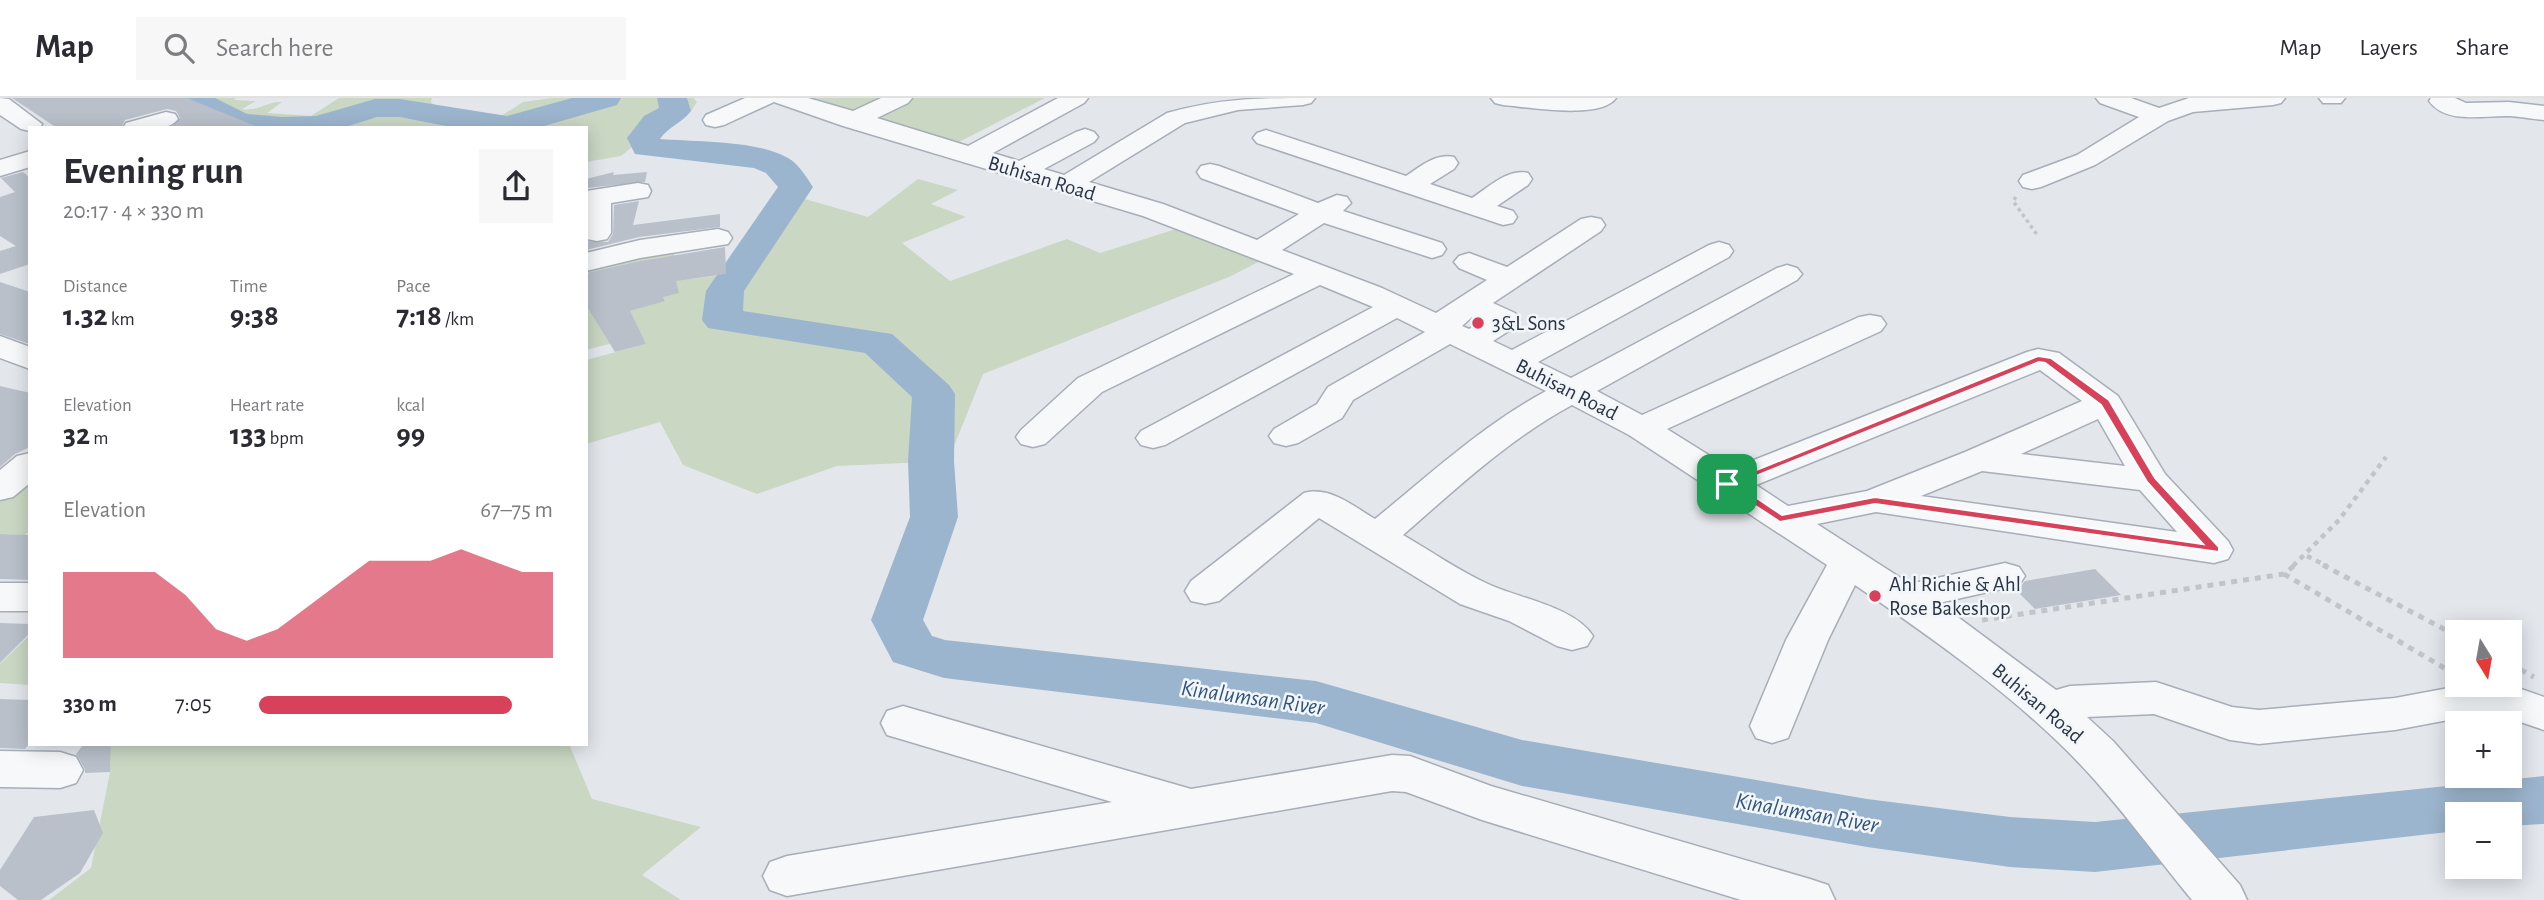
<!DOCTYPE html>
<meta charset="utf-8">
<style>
:root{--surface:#fff;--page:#f7f7f7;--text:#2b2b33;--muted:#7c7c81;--line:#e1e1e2;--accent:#d8415a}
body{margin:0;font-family:"Alegreya Sans",sans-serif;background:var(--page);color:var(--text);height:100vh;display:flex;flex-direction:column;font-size:26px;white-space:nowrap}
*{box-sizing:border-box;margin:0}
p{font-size:23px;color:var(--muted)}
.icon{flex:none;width:38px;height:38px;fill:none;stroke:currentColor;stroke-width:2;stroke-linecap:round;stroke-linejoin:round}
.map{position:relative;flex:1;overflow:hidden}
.panel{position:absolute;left:28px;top:28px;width:560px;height:620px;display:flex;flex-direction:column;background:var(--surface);border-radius:0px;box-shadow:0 4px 18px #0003}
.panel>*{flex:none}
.needle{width:46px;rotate:169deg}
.controls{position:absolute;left:2445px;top:522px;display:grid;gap:14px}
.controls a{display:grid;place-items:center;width:77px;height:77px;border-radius:0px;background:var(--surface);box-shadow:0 4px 18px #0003;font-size:35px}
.pin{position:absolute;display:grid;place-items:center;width:60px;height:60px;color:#fff;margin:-30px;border-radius:14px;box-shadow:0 4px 10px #0006}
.round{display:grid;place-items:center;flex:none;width:74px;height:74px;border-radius:0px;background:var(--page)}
.headline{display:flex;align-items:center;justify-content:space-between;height:119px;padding:0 35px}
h1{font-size:38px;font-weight:700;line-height:52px}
.metrics{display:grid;grid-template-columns:repeat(3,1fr);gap:10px;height:119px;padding:7px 35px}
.metrics div{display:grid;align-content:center}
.metrics b{font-size:30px;font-weight:700}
.metrics small{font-size:19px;font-weight:400}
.metrics p{font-size:19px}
.chart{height:196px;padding:14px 35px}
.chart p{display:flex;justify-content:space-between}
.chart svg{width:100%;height:126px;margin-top:7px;fill:var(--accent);opacity:.7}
ul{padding:0 35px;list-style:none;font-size:23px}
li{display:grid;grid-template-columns:112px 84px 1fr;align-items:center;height:52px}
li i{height:18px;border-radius:9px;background:var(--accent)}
header{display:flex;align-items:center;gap:42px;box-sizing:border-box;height:98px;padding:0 35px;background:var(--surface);border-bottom:2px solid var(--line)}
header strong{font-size:33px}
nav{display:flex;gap:38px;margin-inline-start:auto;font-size:24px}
.search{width:490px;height:63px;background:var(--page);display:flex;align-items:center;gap:18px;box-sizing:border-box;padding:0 24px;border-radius:0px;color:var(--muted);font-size:26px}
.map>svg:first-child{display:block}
.green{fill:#c9d7c3}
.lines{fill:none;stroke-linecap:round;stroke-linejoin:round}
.river{fill:#9cb5ce;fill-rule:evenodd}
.building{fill:#bac0ca}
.minor-casing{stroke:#a7aeb7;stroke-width:3}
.path-far2{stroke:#c1c5cb;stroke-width:3.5;stroke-dasharray:3.5 3.5;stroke-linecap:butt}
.path-far1{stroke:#c1c5cb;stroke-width:4.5;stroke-dasharray:5 5;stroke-linecap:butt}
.path{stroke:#c1c5cb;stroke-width:5;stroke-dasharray:6 6;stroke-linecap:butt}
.minor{fill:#f6f8fa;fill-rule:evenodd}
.route{fill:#d8415a;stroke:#fff;stroke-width:2;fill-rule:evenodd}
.poi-dot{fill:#d8415a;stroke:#f3f6f9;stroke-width:2.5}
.labels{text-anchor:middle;stroke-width:5;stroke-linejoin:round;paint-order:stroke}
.street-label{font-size:21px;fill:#293446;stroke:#f3f6f9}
.poi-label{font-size:21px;fill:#293446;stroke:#f3f6f9;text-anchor:start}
.water-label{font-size:23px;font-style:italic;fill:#30547d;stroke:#f3f6f9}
</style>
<header>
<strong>Map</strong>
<div class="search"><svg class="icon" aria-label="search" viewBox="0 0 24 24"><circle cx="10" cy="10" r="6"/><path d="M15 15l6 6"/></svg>Search here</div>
<nav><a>Map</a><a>Layers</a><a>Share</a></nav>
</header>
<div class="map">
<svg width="2544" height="802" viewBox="0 0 2544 802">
<rect width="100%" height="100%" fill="#e3e7ec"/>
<g class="green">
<path d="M187 0H236L234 2 256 3 242 11C258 14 267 3 282 4L267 15 311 18 339 0H432L431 4 440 13 471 21 495 22 523 4 552 0H693L697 4 691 13 643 40 621 58 586 64V30H269L240 25Z"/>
<polygon points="795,0 1045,0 955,46"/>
<polygon points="918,81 958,92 931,106 966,119 902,145 950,183 1067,141 1100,155 1192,126 1270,158 1229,179 983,276 948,363 837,368 757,396 683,367 660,324 586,346 586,262 646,246 640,238 586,252 586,209 627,214 665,202 657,191 590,180 586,169 586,155 651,143 675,150 674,163 692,172 692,181 722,177 728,170 734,170 735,179 791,97 868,119"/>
<polygon points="30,384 30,432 25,437 0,436 0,404 14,391"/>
<polygon points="30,537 30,587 0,585 0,566"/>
<polygon points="111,646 569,646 592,701 701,729 642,777 681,802 49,802 91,770 110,674"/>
</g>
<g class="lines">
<g class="river">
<polygon points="176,0 215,0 247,16 282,19 316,18 375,1 400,1 507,18 572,0 621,0 617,7 537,30 456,30 400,19 377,19 342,30 225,30 180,7"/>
<path d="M657 0H687L691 13C682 25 668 29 660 41 696 44 757 42 788 60 799 66 807 80 813 89L744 193 743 213 892 236 949 287 955 296 954 363 958 419 923 522 932 538 945 542 1316 583 1522 642 1867 701 2010 719 2095 724 2544 678V726L2510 728V716H2457V733L2095 774 2010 769 1867 749 1522 688 1316 625 944 580 893 564 871 522 910 419 908 363 912 299 865 255 708 230 702 222 706 193 778 89 766 75 754 70 635 56 627 40 644 18 659 10Z"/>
</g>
</g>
<g class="building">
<polygon points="12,0 187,0 258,29 170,30 180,20 176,13 167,11 125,22 121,30 57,30"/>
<polygon points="23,74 30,80 30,166 0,176 0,153 16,148 0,138 0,99 15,94 1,80"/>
<polygon points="614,74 613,77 647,74 645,84 586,90 586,81"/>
<polygon points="639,103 633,127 720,116 720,129 639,139 586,152 586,143 608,144 613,136 614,107"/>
<polygon points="725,149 726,176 676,183 679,195 663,199 665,203 630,213 646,246 615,254 586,207 586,175 641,163"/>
<polygon points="0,184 30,194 30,246 0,236"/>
<polygon points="0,288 30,295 30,349 15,356 0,369"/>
<polygon points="0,436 30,437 30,482 0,481"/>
<polygon points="2095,471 2121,497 2035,511 2015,491 2021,488 2025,483"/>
<polygon points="0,525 30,526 30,535 0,565"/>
<polygon points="0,601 30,602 30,645 25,651 0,650"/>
<polygon points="84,646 111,646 110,674 85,675 85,671 76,656"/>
<polygon points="94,712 103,735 80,775 41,802 18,802 0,788 0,772 34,719"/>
</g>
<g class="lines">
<defs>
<g id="minor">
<polygon points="0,0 9,1 42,26 40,30 30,30 30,33 21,31 0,17"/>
<path d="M745 0H808L853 13 881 0H912L908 5 877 20 968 48 1058 0H1088L1084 5 993 55 1019 63 1076 34 1085 31 1094 34 1098 39 1094 44 1044 71 1064 77 1167 15C1220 0 1260 0 1315 0L1311 5 1303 7 1238 12 1185 25 1089 84 1163 106 1257 142 1299 116 1201 80 1197 74 1201 68 1210 66 1219 68 1318 105 1337 97 1347 99 1351 105 1343 113 1442 145 1446 151 1442 157 1432 160 1324 125 1282 152 1382 190 1436 215 1487 182 1459 170 1454 164 1459 158 1469 155 1507 169 1581 121 1591 119 1601 121 1605 127 1601 133 1493 205 1515 215 1520 222 1515 229 1493 243 1512 252 1709 147 1719 144 1729 147 1733 153 1729 159 1538 264 1571 280 1777 170 1787 167 1797 170 1802 176 1797 182 1597 293 1642 317 1859 219 1870 217 1881 219 1886 226 1881 233 1667 331 1731 371 2027 254 2038 251 2059 255 2118 298 2165 376 2228 443 2233 452 2228 461 2214 465 1876 414 1817 426 1910 486 2005 465 2019 469 2025 478 2019 487 1939 505 2056 592 2070 588 2156 584 2232 609 2259 612 2395 600 2470 586H2507L2544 599V632L2491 614 2395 632 2259 646 2230 642 2154 616 2087 619 2113 643 2240 787 2247 802H2192C2155 757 2120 708 2080 666 2014 597 1933 541 1855 487L1828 542 1788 640 1772 645 1756 640 1750 628 1786 542 1827 467 1629 337 1572 307C1509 341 1457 390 1403 437 1431 453 1459 473 1488 486 1518 500 1575 509 1593 538L1587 548 1572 552 1557 548 1509 523 1460 506 1319 420 1219 503 1205 506 1191 503 1185 493 1191 483 1304 395C1330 388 1353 408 1375 421 1430 376 1483 327 1546 293L1450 246 1353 302 1342 320 1298 345 1286 348 1274 345 1269 338 1274 331 1317 306 1328 289 1425 234 1397 220 1165 347 1153 350 1141 347 1136 340 1141 333 1373 209 1320 187 1102 294 1045 346 1033 349 1021 346 1016 339 1021 332 1078 280 1294 176 1143 118 843 28 774 4 724 27 715 29 706 27 703 22 706 17ZM1472 219 1481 223 1469 231 1462 228ZM2040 272 2082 303 1965 354 1867 393 1788 408 1756 387ZM2098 321 2125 368 2021 356ZM1982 373 2140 392 2177 434 1921 398Z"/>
<path d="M1491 0H1616C1601 22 1528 9 1503 7L1495 5Z"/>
<polygon points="2096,0 2131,0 2159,10 2189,0 2285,0 2281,5 2273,7 2193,14 2168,23 2095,67 2041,89 2032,91 2023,89 2019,83 2023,77 2077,57 2139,19 2100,5"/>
<polygon points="2319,0 2345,0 2341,5 2323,5"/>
<path d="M2431 0H2455L2466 5 2509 4 2544 8V22C2533 21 2521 19 2510 18 2485 17 2446 27 2429 3Z"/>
<path d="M166 14 175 16 178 21C168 35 139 30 123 30L126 25Z"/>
<path d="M1266 32 1406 78C1421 68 1436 55 1454 59L1458 65 1454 71 1430 86 1472 100C1489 89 1508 70 1528 75L1532 81 1528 87 1497 108 1513 113 1517 119 1513 125 1503 127 1257 45 1253 40 1257 35Z"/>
<polygon points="30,53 30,69 0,78 0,62"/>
<polygon points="638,85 648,87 651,93 648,99 611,105 611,135 607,141 597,143 587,141 586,93"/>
<polygon points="718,131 728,134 732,140 728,146 640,160 586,173 586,155 640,142"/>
<polygon points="0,238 30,249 30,271 0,260"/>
<polygon points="30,355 30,385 13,399 0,402 0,372 17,358"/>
<rect x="0" y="485" width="30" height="28"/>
<polygon points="903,608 1191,691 1392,657 1410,658 1491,688 1810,781 1828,787 1835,802 1741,802 1482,722 1406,694 1392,693 787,798 770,792 763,778 770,764 787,758 1112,704 887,637 881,625 887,613"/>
<polygon points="0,653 60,654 76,659 83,672 76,685 60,690 0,689"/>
</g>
</defs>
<use href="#minor" class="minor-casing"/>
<polyline class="path-far2" points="2016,99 2013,103 2038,138"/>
<g class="path-far1">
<polyline points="2307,458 2327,468"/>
<polyline points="2293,468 2339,422 2386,359"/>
</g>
<g class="path">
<polyline points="2323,467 2457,538"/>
<polyline points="2284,476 2453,575"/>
<polyline points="1982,522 2284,476 2295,467"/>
<polyline points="2510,566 2534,579"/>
</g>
<use href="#minor" class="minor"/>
</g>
<path class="route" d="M2038 258 2051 260 2109 302 2155 380 2219 449V454L1875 406 1780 424 1722 386ZM2039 264 2045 265 2101 307 2147 384 2203 446 1875 399 1782 417 1736 386Z"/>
<g class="poi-dot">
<circle cx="1478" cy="225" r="7"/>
<circle cx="1875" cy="498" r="7"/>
</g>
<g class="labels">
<g class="street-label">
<text transform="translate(1042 80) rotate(17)" y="7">Buhisan Road</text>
<text transform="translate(1567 291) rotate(27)" y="7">Buhisan Road</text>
<text transform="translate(2038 605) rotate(40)" y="7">Buhisan Road</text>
</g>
<g class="poi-label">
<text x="1492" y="232">3&amp;L Sons</text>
<text x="1889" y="493">Ahl Richie &amp; Ahl<tspan x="1889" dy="24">Rose Bakeshop</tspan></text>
</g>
<g class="water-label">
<text transform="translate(1253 599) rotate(8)" y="8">Kinalumsan River</text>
<text transform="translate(1807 714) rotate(10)" y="8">Kinalumsan River</text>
</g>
</g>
</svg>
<div class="controls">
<a><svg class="needle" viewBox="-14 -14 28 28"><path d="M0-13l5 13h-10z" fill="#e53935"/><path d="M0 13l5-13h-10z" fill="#7c7c81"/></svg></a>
<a>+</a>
<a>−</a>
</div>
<div class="pin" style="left:1727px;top:386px;background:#1e9e55"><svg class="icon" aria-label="arrive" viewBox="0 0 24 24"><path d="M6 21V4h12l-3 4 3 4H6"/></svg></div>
<section class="panel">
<div class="headline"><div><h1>Evening run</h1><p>20:17 · 4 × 330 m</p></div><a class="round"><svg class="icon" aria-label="share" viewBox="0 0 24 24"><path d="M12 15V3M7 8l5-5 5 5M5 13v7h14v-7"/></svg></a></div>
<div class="metrics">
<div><p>Distance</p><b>1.32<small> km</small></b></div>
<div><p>Time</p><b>9:38</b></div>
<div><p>Pace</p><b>7:18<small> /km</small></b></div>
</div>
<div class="metrics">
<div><p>Elevation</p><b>32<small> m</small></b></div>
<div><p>Heart rate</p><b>133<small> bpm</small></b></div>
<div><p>kcal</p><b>99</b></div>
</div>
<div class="chart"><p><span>Elevation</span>67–75 m</p>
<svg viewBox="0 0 160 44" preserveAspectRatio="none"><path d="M0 44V14L10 14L20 14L30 14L40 22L50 34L60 38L70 34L80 26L90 18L100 10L110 10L120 10L130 6L140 10L150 14L160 14V44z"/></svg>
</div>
<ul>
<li><b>330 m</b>7:05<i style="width:86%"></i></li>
</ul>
</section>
</div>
